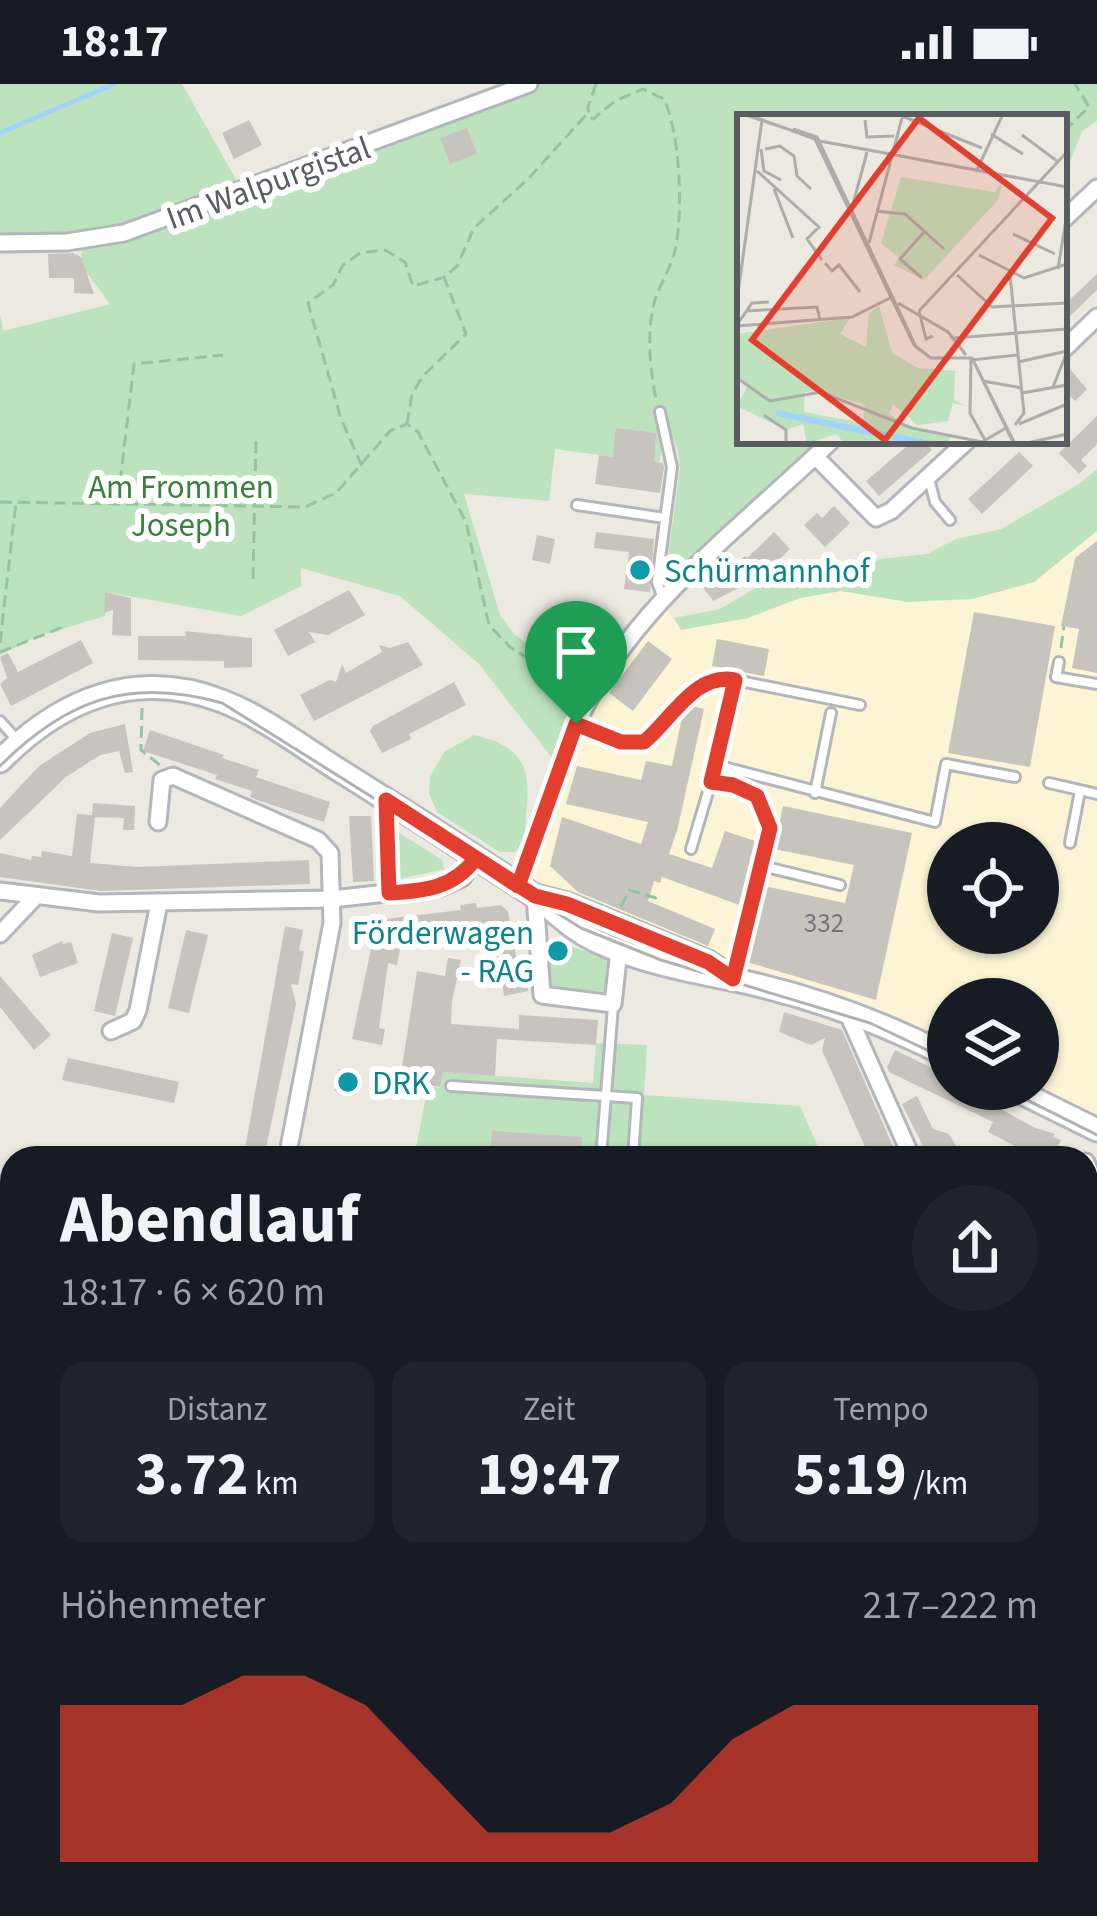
<!DOCTYPE html>
<html lang="de">
<meta charset="utf-8">
<style>
:root{--surface:#171b24;--page:#20242c;--text:#f1f3f6;--muted:#9ea1a6;--accent:#e33f2e}
body{margin:0;font-family:"Source Sans 3",sans-serif;background:var(--page);color:var(--text);height:100vh;display:flex;flex-direction:column;font-size:45px;white-space:nowrap}
*{box-sizing:border-box;margin:0}
p{font-size:39px;color:var(--muted)}
.icon{flex:none;width:66px;height:66px;fill:none;stroke:currentColor;stroke-width:2;stroke-linecap:round;stroke-linejoin:round}
.map{position:relative;flex:1;overflow:hidden}
.sheet{position:absolute;left:0px;top:1062px;width:1098px;height:771px;display:flex;flex-direction:column;background:var(--surface);border-radius:36px 36px 0 0;box-shadow:0 3px 9px #0004}
.sheet>*{flex:none}
.fabs{position:absolute;left:927px;top:738px;display:grid;gap:24px}
.fabs a{display:grid;place-items:center;width:132px;height:132px;border-radius:50%;background:var(--surface);box-shadow:0 3px 9px #0004;font-size:60px}
.pin{position:absolute;display:grid;place-items:center;width:102px;height:102px;color:#fff;margin:-123px -51px;border-radius:50% 50% 50% 0;rotate:-45deg;box-shadow:0 0 12px #0007}
.pin .icon{rotate:45deg}
.round{display:grid;place-items:center;flex:none;width:126px;height:126px;border-radius:63px;background:var(--page)}
.headline{display:flex;align-items:center;justify-content:space-between;height:204px;padding:0 60px}
h1{font-size:66px;font-weight:700;line-height:90px}
.figures{display:grid;grid-template-columns:repeat(3,1fr);gap:18px;height:204px;padding:12px 60px}
.figures div{display:grid;align-content:center;border-radius:24px;background:var(--page);text-align:center}
.figures b{font-size:60px;font-weight:700}
.figures small{font-size:33px;font-weight:400}
.figures p{font-size:33px}
.chart{height:336px;padding:24px 60px}
.chart p{display:flex;justify-content:space-between}
.chart svg{width:100%;height:216px;margin-top:12px;fill:var(--accent);opacity:.7}
.status{display:flex;justify-content:space-between;align-items:center;height:84px;padding:0 60px;background:var(--surface);direction:ltr}
.status svg{height:33px;fill:currentColor}
.map>svg:first-child{display:block}
.commercial{fill:#fcf4d4;fill-rule:evenodd}
.education{fill:#dbd8ce}
.green{fill:#bce3bd}
.lines{fill:none;stroke-linecap:round;stroke-linejoin:round}
.stream{stroke:#9fd2fc;stroke-width:4.5}
.building{fill:#c6c4bd}
.lane-casing{stroke:#b3b6ba;stroke-width:14}
.street-casing{stroke:#b3b6ba;stroke-width:21}
.secondary-casing{stroke:#b4b7bc;stroke-width:27}
.path{stroke:#96c3a3;stroke-width:3;stroke-dasharray:12 6;stroke-linecap:butt}
.lane{stroke:#fff;stroke-width:8}
.street{stroke:#fff;stroke-width:15}
.secondary{stroke:#fff;stroke-width:21}
.tram{stroke:#b1b2b2;stroke-width:3}
.route-casing{stroke:#fff;stroke-width:24}
.route{stroke:#e33f2e;stroke-width:15}
.culture-dot{fill:#0f9aa8;stroke:#fff;stroke-width:4.5}
.labels{text-anchor:middle;stroke-width:12;stroke-linejoin:round;paint-order:stroke}
.number-label{font-size:27px;fill:#747677}
.street-label{font-size:33px;fill:#595c60;stroke:#fff}
.park-label{font-size:33px;fill:#36823b;stroke:#fff}
.culture-label{font-size:33px;fill:#0d838f;stroke:#fff;text-anchor:start}
.inset-river{fill:none;stroke:#9fd2fc;stroke-width:6}
.inset-road{fill:none;stroke:#adada9;stroke-width:3}
.view{fill:#e33f2e;fill-opacity:0.15;stroke:#e33f2e;stroke-width:6}
.inset-edge{fill:none;stroke:#595c60;stroke-width:6}
</style>
<div class="status"><b>18:17</b><svg viewBox="0 0 49 12"><path d="M0 12V9h3v3zM5 12V6h3v6zM10 12V3h3v9zM15 12V0h3v12zM26 1h20v11H26zM47 4h2v5h-2z"/></svg></div>
<div class="map">
<svg width="1097" height="1832" viewBox="0 0 1097 1832">
<rect width="100%" height="100%" fill="#ebe9e0"/>
<path class="commercial" d="M1097 447V1045L1017 1005H1038V915H948V970L650 871 586 842 519 801 578 643 627 563 667 526 681 545 748 534 800 514 841 507 908 518 1034 498ZM948 759H1038V849H948Z"/>
<polygon class="education" points="264,1821 400,1821 406,1832 266,1832"/>
<g class="green">
<polygon points="0,0 182,0 242,106 160,133 84,151 0,151"/>
<polygon points="531,0 1097,0 1097,37 1082,47 1064,94 1064,33 740,33 740,357 816,357 664,503 680,384 678,367 663,328 665,349 659,379 555,365 549,417 464,410 500,531 514,550 591,606 560,684 479,580 400,512 301,484 301,502 241,532 106,508 105,532 38,552 0,571 0,230 3,247 110,220 81,181 82,159"/>
<polygon points="1097,385 1097,447 1034,498 972,515 908,518 841,507 800,514 748,534 681,546 674,534 720,525 788,485 927,470 956,455 1001,445 1079,400"/>
<path d="M474 651C523 662 532 684 526 731 525 746 526 758 515 768H500L437 728 429 709 430 693 444 668Z"/>
<polygon points="390,743 442,776 444,785 392,797"/>
<polygon points="559,859 607,874 605,908 549,904 545,871"/>
<polygon points="596,959 647,961 644,1011 800,1022 823,1074 414,1074 428,1002 440,1004 443,988 593,999"/>
</g>
<g class="lines">
<polyline class="stream" points="0,49 114,0"/>
</g>
<g class="building">
<polygon points="249,36 262,61 234,75 222,49"/>
<polygon points="467,44 477,70 450,80 440,54"/>
<polygon points="74,169 74,173 75,170 81,173 94,210 74,209 74,194 49,194 48,170"/>
<polygon points="1097,190 1097,206 1064,238 1064,221"/>
<polygon points="1064,278 1087,305 1075,317 1064,306"/>
<polygon points="1097,332 1097,360 1081,376 1087,382 1079,390 1059,369"/>
<polygon points="616,344 656,349 654,378 663,379 664,383 660,409 595,400 599,371 613,373"/>
<polygon points="913,357 924,357 932,366 879,412 866,397"/>
<polygon points="1019,368 1033,382 982,430 968,415"/>
<polygon points="834,422 850,439 825,463 804,441 817,429 822,434"/>
<polygon points="596,448 654,455 650,508 624,505 629,468 594,464"/>
<polygon points="774,448 790,465 762,492 713,517 702,502 720,484 725,489 745,472 747,474"/>
<polygon points="537,451 555,455 550,480 532,476"/>
<polygon points="1097,457 1097,589 1072,584 1079,545 1061,542 1075,474"/>
<polygon points="349,506 365,531 328,551 309,548 315,558 288,572 274,546"/>
<polygon points="105,508 131,514 131,552 112,551 113,526 104,529"/>
<polygon points="974,528 1055,542 1030,683 948,669"/>
<polygon points="185,547 252,554 252,583 224,584 224,577 138,576 138,552 186,552"/>
<polygon points="717,555 769,565 764,592 712,582"/>
<polygon points="81,556 93,579 11,622 0,600 7,594 0,573 8,569 18,588"/>
<polygon points="648,557 672,575 633,627 609,609"/>
<polygon points="408,558 423,581 314,637 300,611 330,596 336,598 342,580 346,589 382,568 379,561 390,564"/>
<polygon points="454,598 466,621 409,650 411,655 382,669 370,647 373,642"/>
<polygon points="692,622 704,625 678,743 669,770 712,784 725,747 758,758 742,822 662,793 660,799 654,797 648,817 715,845 708,862 578,808 550,782 562,733 641,760 648,738 566,720 577,682 641,696 646,677 672,682 682,633"/>
<polygon points="125,640 133,688 125,689 119,667 100,671 66,693 0,756 0,724 39,682 90,649"/>
<polygon points="150,646 224,671 222,674 259,686 256,693 330,718 324,738 260,717 250,713 252,707 215,695 217,691 143,667"/>
<polygon points="93,719 135,722 134,746 123,746 124,734 95,733 90,779 136,783 309,776 310,800 101,807 0,793 0,769 31,776 32,772 41,773 42,767 72,772 77,730 92,731"/>
<polygon points="783,722 912,749 876,916 747,878 764,802 845,819 854,781 774,765"/>
<polygon points="349,732 371,732 374,797 353,798"/>
<polygon points="476,819 477,824 501,821 508,828 518,884 526,884 528,907 504,912 502,898 498,897 489,843 455,846 460,853 387,863 400,865 397,881 388,879 379,944 385,945 382,961 352,955 372,860 381,862 386,835 461,826 460,821"/>
<polygon points="285,842 303,846 299,866 304,867 298,901 291,900 296,920 264,1074 244,1070"/>
<polygon points="186,846 208,851 189,929 168,924"/>
<polygon points="112,849 133,854 115,932 94,927"/>
<polygon points="62,857 63,860 71,858 78,879 40,893 32,871"/>
<polygon points="448,874 461,876 452,917 451,940 519,945 519,931 598,936 596,961 497,955 495,992 443,988 440,1003 400,996 417,887 445,892"/>
<polygon points="0,892 51,951 34,966 0,923"/>
<polygon points="784,928 842,946 898,1074 870,1074 822,966 825,954 811,961 779,948"/>
<polygon points="895,966 948,992 948,1005 975,1005 1002,1018 999,1024 1035,1044 1055,1050 1053,1053 1061,1056 1052,1074 1037,1074 994,1051 988,1048 993,1038 889,988 887,983"/>
<polygon points="68,974 179,998 174,1019 62,996"/>
<polygon points="339,985 360,989 356,1011 335,1007"/>
<polygon points="917,1012 933,1045 949,1050 963,1074 929,1074 902,1020"/>
<polygon points="492,1047 582,1053 581,1074 490,1074"/>
<polygon points="1086,1145 1097,1171 1097,1227 1086,1201"/>
<polygon points="12,1405 12,1497 0,1503 0,1457 7,1453 0,1409"/>
<polygon points="12,1815 12,1821 48,1821 50,1832 0,1832 0,1817"/>
<polygon points="75,1821 137,1821 139,1832 78,1832"/>
<polygon points="553,1821 594,1821 594,1823 577,1832 531,1832"/>
<polygon points="842,1821 877,1821 880,1832 815,1832 814,1828"/>
</g>
<g class="lines">
<defs>
<g id="lane">
<polyline points="660,328 672,383 657,498 663,514"/>
<polyline points="929,395 935,418 950,436"/>
<polyline points="577,421 665,434"/>
<polyline points="1059,578 1056,593 1097,600"/>
<polyline points="0,637 18,657"/>
<path d="M578 640 621 658H644C672 635 695 588 735 596"/>
<polyline points="716,681 935,738 946,680 1015,693"/>
<polyline points="1049,699 1097,710"/>
<polyline points="815,709 831,629"/>
<polyline points="1070,759 1080,707"/>
<polyline points="691,765 711,698"/>
<polyline points="762,782 840,801"/>
<path d="M734 890 770 744C763 710 743 703 711 698L735 596 860 621"/>
<polyline points="451,1002 637,1014 633,1074"/>
<polyline points="601,1074 613,922"/>
<polyline points="0,1703 12,1701"/>
<polyline points="0,1779 12,1777"/>
</g>
<g id="street">
<polyline points="1064,135 1097,104"/>
<polyline points="0,159 67,158 124,149 529,0"/>
<polyline points="1064,265 1097,233"/>
<polyline points="815,372 876,434 891,427 967,357"/>
<polyline points="158,738 162,696 173,692 318,756 330,769 332,839 287,1074"/>
<path d="M518 802C538 749 555 686 578 637 632 522 742 443 831 357"/>
<polyline points="0,807 99,819 332,815 441,803 462,794 476,774"/>
<polyline points="535,812 542,911 613,920 619,866"/>
<polyline points="0,850 36,812"/>
<polyline points="847,928 912,1074"/>
<polyline points="111,947 133,937 138,926 159,819"/>
<polyline points="1086,1078 1097,1103"/>
<polyline points="0,1120 12,1119"/>
<polyline points="0,1365 12,1363"/>
<polyline points="1086,1452 1097,1476"/>
<polyline points="0,1624 12,1622"/>
<polyline points="1086,1804 1097,1801"/>
<polyline points="237,1821 238,1832"/>
<polyline points="606,1821 611,1832"/>
<polyline points="984,1832 1024,1821"/>
</g>
<g id="secondary">
<path d="M0 677C61 615 136 584 222 617 266 634 306 666 347 691 408 729 470 769 530 809 553 825 569 844 596 857 642 878 685 886 735 896 808 911 881 938 948 972"/>
<polyline points="536,812 567,820 708,878 733,895"/>
<polyline points="1014,1005 1097,1046"/>
<polyline points="1086,1524 1097,1519"/>
<polyline points="460,1832 482,1821"/>
</g>
</defs>
<use href="#lane" class="lane-casing"/>
<use href="#street" class="street-casing"/>
<use href="#secondary" class="secondary-casing"/>
<g class="path">
<path d="M596 0 588 23 589 33 593 35 615 17 643 5 664 15C680 50 683 124 676 162 672 184 658 202 653 223 647 251 650 287 656 315"/>
<polyline points="1064,47 1089,23 1075,0"/>
<polyline points="407,340 412,310 423,292 466,250 444,193 457,182 474,144 528,95 586,31"/>
<polyline points="362,382 341,335 308,219 333,201 343,181 360,169 385,166 405,178 413,202 442,194"/>
<polyline points="118,416 134,280 223,271"/>
<polyline points="0,418 305,423 336,409 390,347 407,340 418,348 466,438 489,541 510,563 549,588 576,611"/>
<polyline points="253,495 256,355"/>
<polyline points="0,559 16,418"/>
<polyline points="1061,564 1064,542"/>
<polyline points="0,568 63,543"/>
<polyline points="142,624 141,666 161,682"/>
<polyline points="387,736 389,792"/>
<polyline points="621,823 629,806 656,814 660,810"/>
<polyline points="1086,1500 1090,1501"/>
<polyline points="388,1821 394,1832"/>
<polyline points="404,1821 409,1832"/>
<polyline points="890,1821 893,1832"/>
</g>
<use href="#lane" class="lane"/>
<use href="#street" class="street"/>
<use href="#secondary" class="secondary"/>
<g class="tram">
<path d="M0 682C67 615 130 593 222 619L581 844 661 876 870 939 948 976"/>
<polyline points="1005,1005 1097,1051"/>
</g>
</g>
<g class="lines">
<defs>
<path id="route" d="M576 640 518 802 476 774C454 804 425 807 389 809L386 716 535 812 567 820 708 878 733 895 770 744 757 712 733 701 711 698 735 596C695 588 672 635 644 658H621L576 640"/>
</defs>
<use href="#route" class="route-casing"/>
<use href="#route" class="route"/>
</g>
<g class="culture-dot">
<circle cx="640" cy="486" r="12"/>
<circle cx="558" cy="867" r="12"/>
<circle cx="348" cy="998" r="12"/>
</g>
<g class="labels">
<g class="number-label">
<text x="824" y="848">332</text>
</g>
<g class="street-label">
<text transform="translate(268 98) rotate(-20)" y="12">Im Walpurgistal</text>
</g>
<g class="park-label">
<text x="181" y="414">Am Frommen<tspan x="181" dy="38">Joseph</tspan></text>
</g>
<g class="culture-label">
<text x="664" y="498">Schürmannhof</text>
<text x="534" y="860" text-anchor="end">Förderwagen<tspan x="534" dy="38">- RAG</tspan></text>
<text x="372" y="1010">DRK</text>
</g>
</g>
<g transform="translate(737 30)">
<rect width="330" height="330" fill="#ebe9e0"/>
<path d="M164 63 258 78 266 66 261 86 187 166 157 151 162 144 144 129ZM142 192 155 239 181 254 218 257 217 286 229 292 216 289 211 307 180 311 156 290 152 300 173 314 214 322 210 330H108L99 320 70 330 66 310 49 316 0 292 11 271 0 264V220L113 204 103 220 129 233 132 199ZM84 277 128 291 126 309 67 298 68 278Z" fill="#bce3bd" fill-rule="evenodd"/>
<path class="inset-river" d="M39 299 193 330"/>
<path class="inset-road" d="M6 0 59 18M9 0 78 25 177 231 194 244H235L277 330M160 0 245 34M128 6 130 23 157 22M56 15 80 23 179 233 194 244H235L278 330M254 20 286 40M285 21 320 47M83 27 330 73M24 35 27 57 44 66M28 35 43 32 57 42 60 62 74 75M20 57 82 113 70 125 85 146M239 58 266 0M37 75 56 124M115 94 130 38M139 97 168 100 207 135M276 120 318 140M132 129 166 0M242 141 287 164 330 150M88 149 95 157 102 151 123 178M321 155 330 100M220 161 255 193 330 189M273 161 287 299 278 311M185 164 163 145 187 118M0 186 25 6M161 189 211 218 229 241M9 197 80 193 83 206M182 197 330 38M182 197 189 225 196 222M0 211 15 189 32 188M0 212 115 203 157 182M217 224 330 215M281 248 330 237M0 264 33 287 84 278 175 314 245 328 269 314M246 267 285 274M316 273 330 238M285 279 330 271M27 301 49 316V330M282 310 330 290M248 326 233 299 234 246 280 241M286 330 330 320"/>
<path class="view" d="M182 4 315 104 148 326 15 226Z"/>
<rect width="330" height="330" class="inset-edge"/>
</g>
</svg>
<div class="fabs">
<a><svg class="icon" aria-label="locate" viewBox="0 0 24 24"><circle cx="12" cy="12" r="6"/><path d="M12 2v4M12 18v4M2 12h4M18 12h4"/></svg></a>
<a><svg class="icon" aria-label="layers" viewBox="0 0 24 24"><path d="M12 4l9 5-9 5-9-5zM3 14l9 5 9-5"/></svg></a>
</div>
<div class="pin" style="left:576px;top:640px;background:#1e9e55"><svg class="icon" aria-label="arrive" viewBox="0 0 24 24"><path d="M6 21V4h12l-3 4 3 4H6"/></svg></div>
<section class="sheet">
<div class="headline"><div><h1>Abendlauf</h1><p>18:17 · 6 × 620 m</p></div><a class="round"><svg class="icon" aria-label="share" viewBox="0 0 24 24"><path d="M12 15V3M7 8l5-5 5 5M5 13v7h14v-7"/></svg></a></div>
<div class="figures">
<div><p>Distanz</p><b>3.72<small> km</small></b></div>
<div><p>Zeit</p><b>19:47</b></div>
<div><p>Tempo</p><b>5:19<small> /km</small></b></div>
</div>
<div class="chart"><p><span>Höhenmeter</span>217–222 m</p>
<svg viewBox="0 0 160 44" preserveAspectRatio="none"><path d="M0 44V12L10 12L20 12L30 6L40 6L50 12L60 25L70 38L80 38L90 38L100 32L110 19L120 12L130 12L140 12L150 12L160 12V44z"/></svg>
</div>
</section>
</div>
